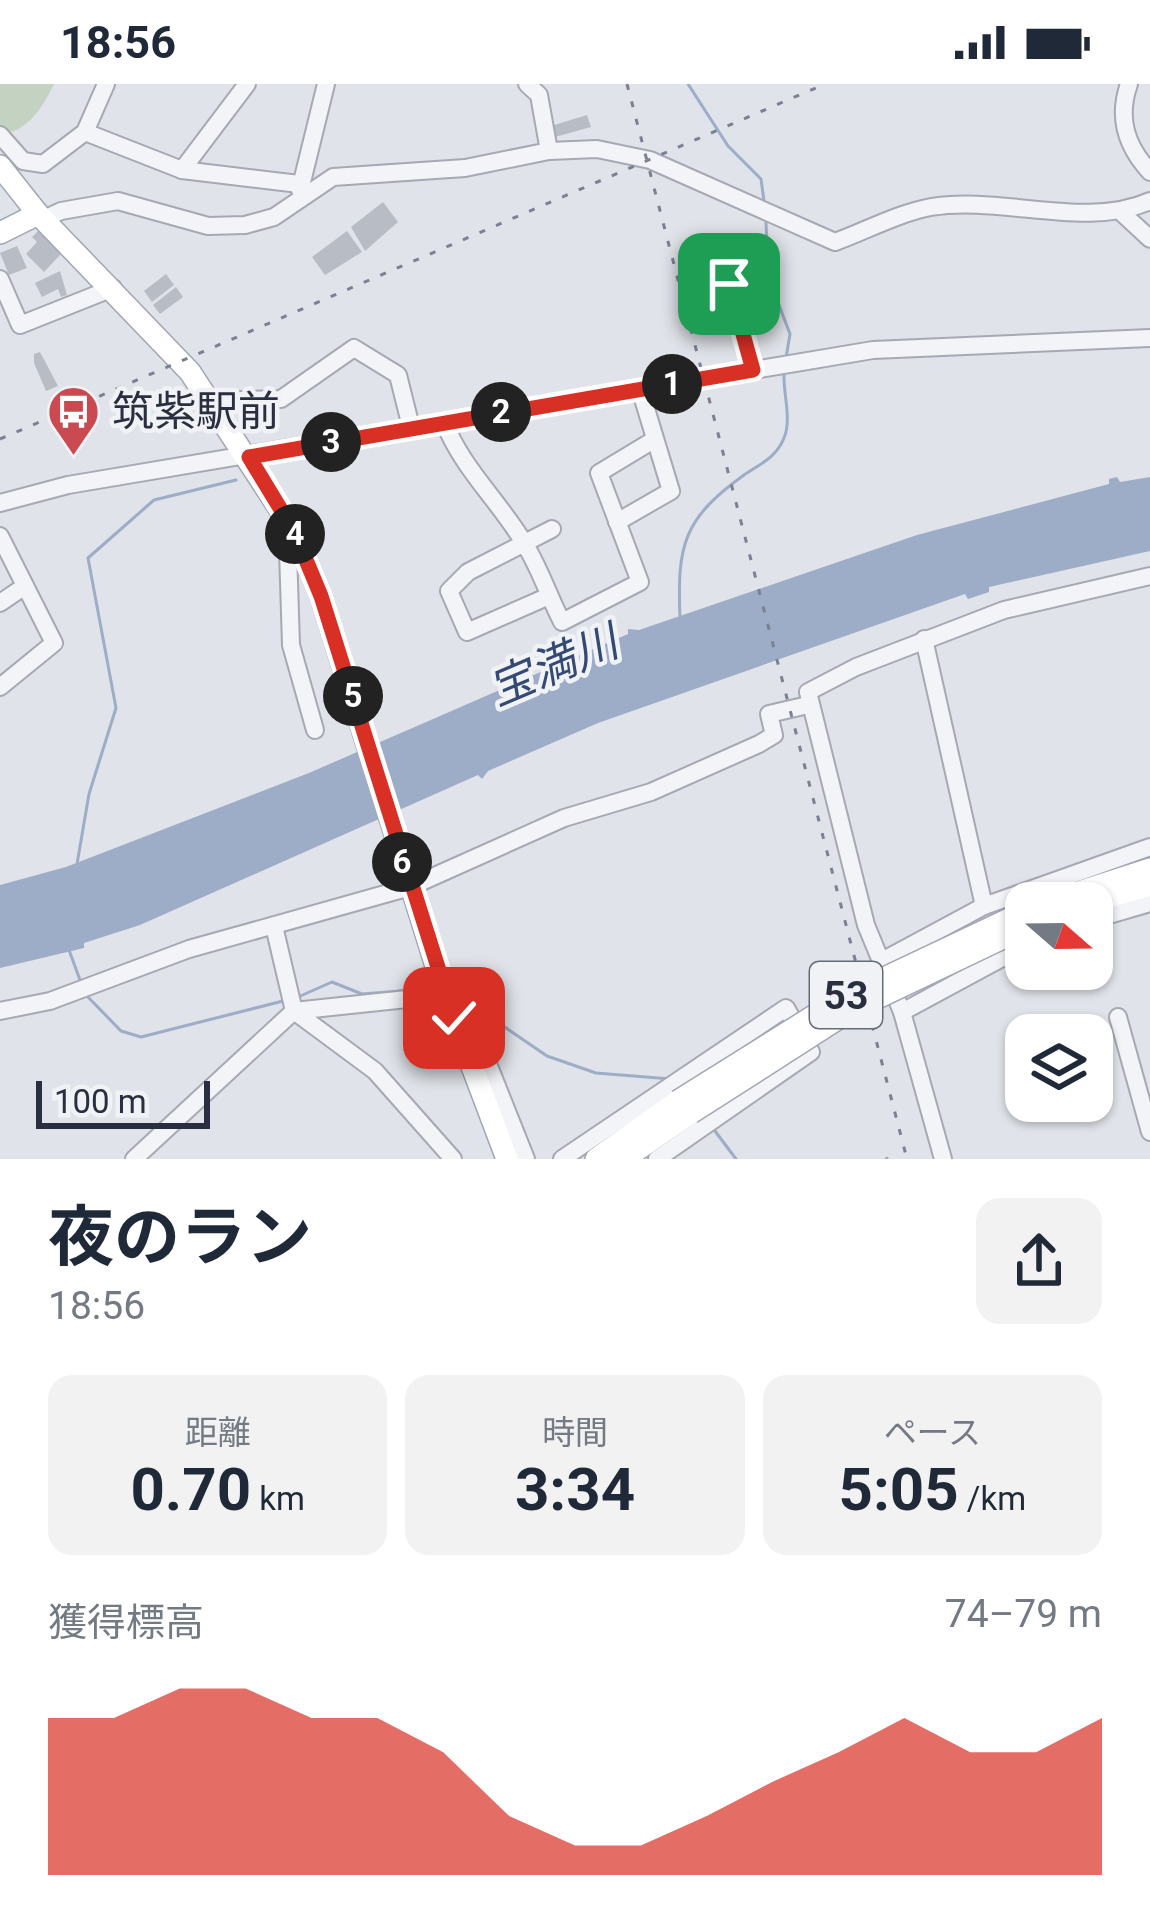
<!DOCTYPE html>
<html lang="ja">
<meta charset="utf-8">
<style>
:root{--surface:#fff;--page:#f2f2f3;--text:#1f2937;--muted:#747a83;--accent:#d93025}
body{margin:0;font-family:Roboto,"Noto Sans JP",sans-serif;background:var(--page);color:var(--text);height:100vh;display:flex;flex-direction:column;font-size:45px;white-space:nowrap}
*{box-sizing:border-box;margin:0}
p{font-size:39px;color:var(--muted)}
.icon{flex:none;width:66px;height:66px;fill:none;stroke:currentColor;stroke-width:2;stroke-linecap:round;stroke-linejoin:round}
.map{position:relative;height:1075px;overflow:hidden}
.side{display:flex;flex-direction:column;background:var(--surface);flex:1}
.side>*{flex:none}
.needle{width:78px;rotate:110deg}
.tools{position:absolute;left:1005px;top:798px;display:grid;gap:24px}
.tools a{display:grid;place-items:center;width:108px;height:108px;border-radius:24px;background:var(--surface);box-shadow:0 3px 9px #0004;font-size:60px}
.scale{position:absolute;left:36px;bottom:30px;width:174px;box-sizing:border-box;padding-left:12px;border:6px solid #2a2f40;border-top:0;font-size:33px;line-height:42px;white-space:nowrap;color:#2a2f40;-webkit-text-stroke:9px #f0f2f6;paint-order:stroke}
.pin{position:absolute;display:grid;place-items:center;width:102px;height:102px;color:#fff;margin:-51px;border-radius:24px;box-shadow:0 6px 18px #0006}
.km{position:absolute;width:60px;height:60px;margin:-30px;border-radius:50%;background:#222;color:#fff;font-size:33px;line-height:60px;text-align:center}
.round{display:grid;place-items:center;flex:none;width:126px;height:126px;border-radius:24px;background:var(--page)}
.head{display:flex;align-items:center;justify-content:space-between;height:204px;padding:0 48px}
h1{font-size:66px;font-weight:700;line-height:90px}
.metrics{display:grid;grid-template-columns:repeat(3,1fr);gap:18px;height:204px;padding:12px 48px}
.metrics div{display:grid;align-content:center;border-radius:24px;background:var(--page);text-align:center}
.metrics b{font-size:60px;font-weight:700}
.metrics small{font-size:33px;font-weight:400}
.metrics p{font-size:33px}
.chart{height:336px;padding:24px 48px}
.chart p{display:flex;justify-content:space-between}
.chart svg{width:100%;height:216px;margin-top:12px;fill:var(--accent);opacity:.7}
.status{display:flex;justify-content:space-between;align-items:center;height:84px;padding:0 60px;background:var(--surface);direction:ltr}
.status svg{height:33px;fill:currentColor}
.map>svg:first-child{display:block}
.green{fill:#c4d2c2}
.water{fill:#9dadc7}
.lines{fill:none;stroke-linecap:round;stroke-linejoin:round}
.stream{stroke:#9dadc7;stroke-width:3}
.building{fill:#b8bcc5}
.minor-casing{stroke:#a6a9b3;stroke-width:20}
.major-casing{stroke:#a0a6b4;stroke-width:24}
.minor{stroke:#f3f4f7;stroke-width:16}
.major{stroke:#fff;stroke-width:21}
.rail{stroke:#7a8192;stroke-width:3;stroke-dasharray:6 12;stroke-linecap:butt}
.major-bridge-casing{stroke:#a0a6b4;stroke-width:24;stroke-linecap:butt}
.major-bridge{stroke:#fff;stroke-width:21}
.route-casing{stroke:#fff;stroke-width:24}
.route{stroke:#d93025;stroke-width:15}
.labels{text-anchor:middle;stroke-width:9;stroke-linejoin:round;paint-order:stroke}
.shield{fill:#f0f2f6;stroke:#656a77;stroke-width:3}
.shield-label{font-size:39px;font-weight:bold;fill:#2a2f40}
.poi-label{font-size:42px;fill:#2a2f40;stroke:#f0f2f6;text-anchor:start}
.water-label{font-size:45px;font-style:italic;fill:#354a72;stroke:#f0f2f6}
</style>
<div class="status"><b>18:56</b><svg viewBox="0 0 49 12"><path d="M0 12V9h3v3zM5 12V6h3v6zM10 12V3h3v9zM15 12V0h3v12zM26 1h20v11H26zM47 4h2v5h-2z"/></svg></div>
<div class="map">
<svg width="1150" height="1075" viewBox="0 0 1150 1075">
<rect width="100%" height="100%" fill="#e0e3e9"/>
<path class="green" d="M0 0H54C43 23 27 49 0 50Z"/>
<polygon class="water" points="1117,393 1120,398 1150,393 1150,467 989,503 989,508 968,515 965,510 598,639 488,687 482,695 478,691 140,841 84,859 84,864 0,884 0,801 66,783 309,689 628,550 628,545 639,546 917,451 1109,400 1109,395"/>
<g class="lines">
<g class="stream">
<polyline points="688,0 728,62 761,95 764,117"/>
<polyline points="766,138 768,192 790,250 786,274"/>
<path d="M680 534C677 461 683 435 744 391 760 380 776 374 784 354 792 335 783 310 784 289"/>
<polyline points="77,780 89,710 116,624 88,474 154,416 236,396"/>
<polyline points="69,866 80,896"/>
<polyline points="452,907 547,972 596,989 671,995"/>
<polyline points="86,911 121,947 141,953 283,917"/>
<polyline points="298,913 332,898 362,910 426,905"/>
<polyline points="712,1043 736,1075"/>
<polyline points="886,1075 887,1074"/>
</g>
</g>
<g class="building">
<polygon points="587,31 591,43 555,53 551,42"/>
<polygon points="383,118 398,138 365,167 351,143"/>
<polygon points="38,147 61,170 44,188 26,170 37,158 32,153"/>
<polygon points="347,147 362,168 325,191 312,173"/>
<polygon points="17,162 27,184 9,191 0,169"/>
<polygon points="60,187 67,211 61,213 58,205 42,213 35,199"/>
<polygon points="166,190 174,201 152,218 144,207"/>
<polygon points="176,203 183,213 160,230 153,221"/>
<polygon points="40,268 58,302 46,307 34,279 34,270"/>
</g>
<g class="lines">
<defs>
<g id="minor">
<polyline points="527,0 539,11 549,67"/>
<path d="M1129 0C1117 34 1126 62 1150 88"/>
<polyline points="85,48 182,86 299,100"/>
<polyline points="0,51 23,77 43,80 85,48 106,0"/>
<polyline points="182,86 247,0"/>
<polyline points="300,106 326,0"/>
<polyline points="1122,129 1150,155"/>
<path d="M44 135 61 127 118 117 208 142 245 141 274 133 333 93 465 84 549 67 597 65 650 76 835 158C865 147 899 129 931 123 1001 111 1085 146 1150 117"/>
<polyline points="0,195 20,241 113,204"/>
<polyline points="729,200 753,286"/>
<polyline points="212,317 281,315 354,264 398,291 410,339"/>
<path d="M444 338C462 383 495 413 521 454 538 479 548 511 562 538L640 498 599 389 652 357"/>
<polyline points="0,419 68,401 873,266 1150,254"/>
<polyline points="287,435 291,561 315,646"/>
<polyline points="617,438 671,407 640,305"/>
<polyline points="0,452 54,559 0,603"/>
<polyline points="549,512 467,548 449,507 468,488 552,445"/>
<polyline points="0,519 25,502"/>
<polyline points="924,555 984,822"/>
<polyline points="1092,836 1150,819"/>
<polyline points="274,842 294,927 375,987 453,1075"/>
<polyline points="880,878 984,822 1150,763"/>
<polyline points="0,927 50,917 189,865 410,803 564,734 651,708 759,660 774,651 769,630 808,621"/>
<polyline points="902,928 1026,861"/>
<polyline points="1118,933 1150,1048"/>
<polyline points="454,934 469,932 526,1075"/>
<polyline points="134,1075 294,927 445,911"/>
<polyline points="562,1075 786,924 811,968 657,1075"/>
<polyline points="943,1075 902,928 866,841 808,608 856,583 1004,526 1150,492"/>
</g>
<g id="major">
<polyline points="0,82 38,130 190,288 294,447 321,512 445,911 507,1075"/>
<polyline points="0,149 38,130"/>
<polyline points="1045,819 1150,785"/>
<polyline points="1087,819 1150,801"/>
<polyline points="596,1075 678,1017"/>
<polyline points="624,1075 691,1029"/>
</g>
</defs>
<use href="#minor" class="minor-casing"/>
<use href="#major" class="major-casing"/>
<use href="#minor" class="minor"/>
<use href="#major" class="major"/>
<g class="rail">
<polyline points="627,0 907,1075"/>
<polyline points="0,355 825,0"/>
</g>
<defs>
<g id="major-bridge">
<polyline points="678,1017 844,913 1026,827"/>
<polyline points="691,1029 850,927 1026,843"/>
</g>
</defs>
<use href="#major-bridge" class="major-bridge-casing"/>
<use href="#major-bridge" class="major-bridge"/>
</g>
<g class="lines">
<defs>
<polyline id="route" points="454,934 321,512 294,447 249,373 753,286 729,200"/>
</defs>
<use href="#route" class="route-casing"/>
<use href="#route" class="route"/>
</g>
<defs>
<symbol id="bus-pin" viewBox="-11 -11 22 30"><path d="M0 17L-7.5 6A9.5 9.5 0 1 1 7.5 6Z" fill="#c94a51" stroke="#f0f2f6"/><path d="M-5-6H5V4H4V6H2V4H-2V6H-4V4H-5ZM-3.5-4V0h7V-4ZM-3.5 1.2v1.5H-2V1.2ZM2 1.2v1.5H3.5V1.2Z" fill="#fff"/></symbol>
</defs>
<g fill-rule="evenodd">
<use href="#bus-pin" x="44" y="298" width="59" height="81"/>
</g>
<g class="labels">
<rect class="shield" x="810" y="878" width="72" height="66" rx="9"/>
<g class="shield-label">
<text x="846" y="925">53</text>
</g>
<g class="poi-label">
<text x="112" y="342">筑紫駅前</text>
</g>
<g class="water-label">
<text transform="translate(553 581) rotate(-23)" y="16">宝満川</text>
</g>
</g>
</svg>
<div class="tools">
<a><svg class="needle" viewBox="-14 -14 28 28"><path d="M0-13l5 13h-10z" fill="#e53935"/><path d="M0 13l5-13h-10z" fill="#747a83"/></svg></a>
<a><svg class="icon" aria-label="layers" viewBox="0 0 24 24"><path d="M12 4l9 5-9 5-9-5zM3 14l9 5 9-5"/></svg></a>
</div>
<div class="scale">100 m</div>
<div class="pin" style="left:729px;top:200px;background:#1e9e55"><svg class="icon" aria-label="arrive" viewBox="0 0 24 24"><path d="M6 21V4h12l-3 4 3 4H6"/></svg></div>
<div class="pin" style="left:454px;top:934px;background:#d93025"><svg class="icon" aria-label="check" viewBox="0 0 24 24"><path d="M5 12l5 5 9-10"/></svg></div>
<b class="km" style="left:672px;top:300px">1</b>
<b class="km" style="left:501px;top:328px">2</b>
<b class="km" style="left:331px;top:358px">3</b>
<b class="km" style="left:295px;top:450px">4</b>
<b class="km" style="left:353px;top:612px">5</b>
<b class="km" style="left:402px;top:778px">6</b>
</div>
<section class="side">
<div class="head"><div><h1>夜のラン</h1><p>18:56</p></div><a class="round"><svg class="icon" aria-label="share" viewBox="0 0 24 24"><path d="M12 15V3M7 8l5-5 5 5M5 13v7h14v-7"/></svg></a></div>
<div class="metrics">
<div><p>距離</p><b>0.70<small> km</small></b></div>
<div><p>時間</p><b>3:34</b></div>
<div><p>ペース</p><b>5:05<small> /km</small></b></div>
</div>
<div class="chart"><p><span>獲得標高</span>74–79 m</p>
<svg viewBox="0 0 160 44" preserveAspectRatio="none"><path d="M0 44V12L10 12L20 6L30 6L40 12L50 12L60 19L70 32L80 38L90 38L100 32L110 25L120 19L130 12L140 19L150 19L160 12V44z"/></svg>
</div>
</section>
